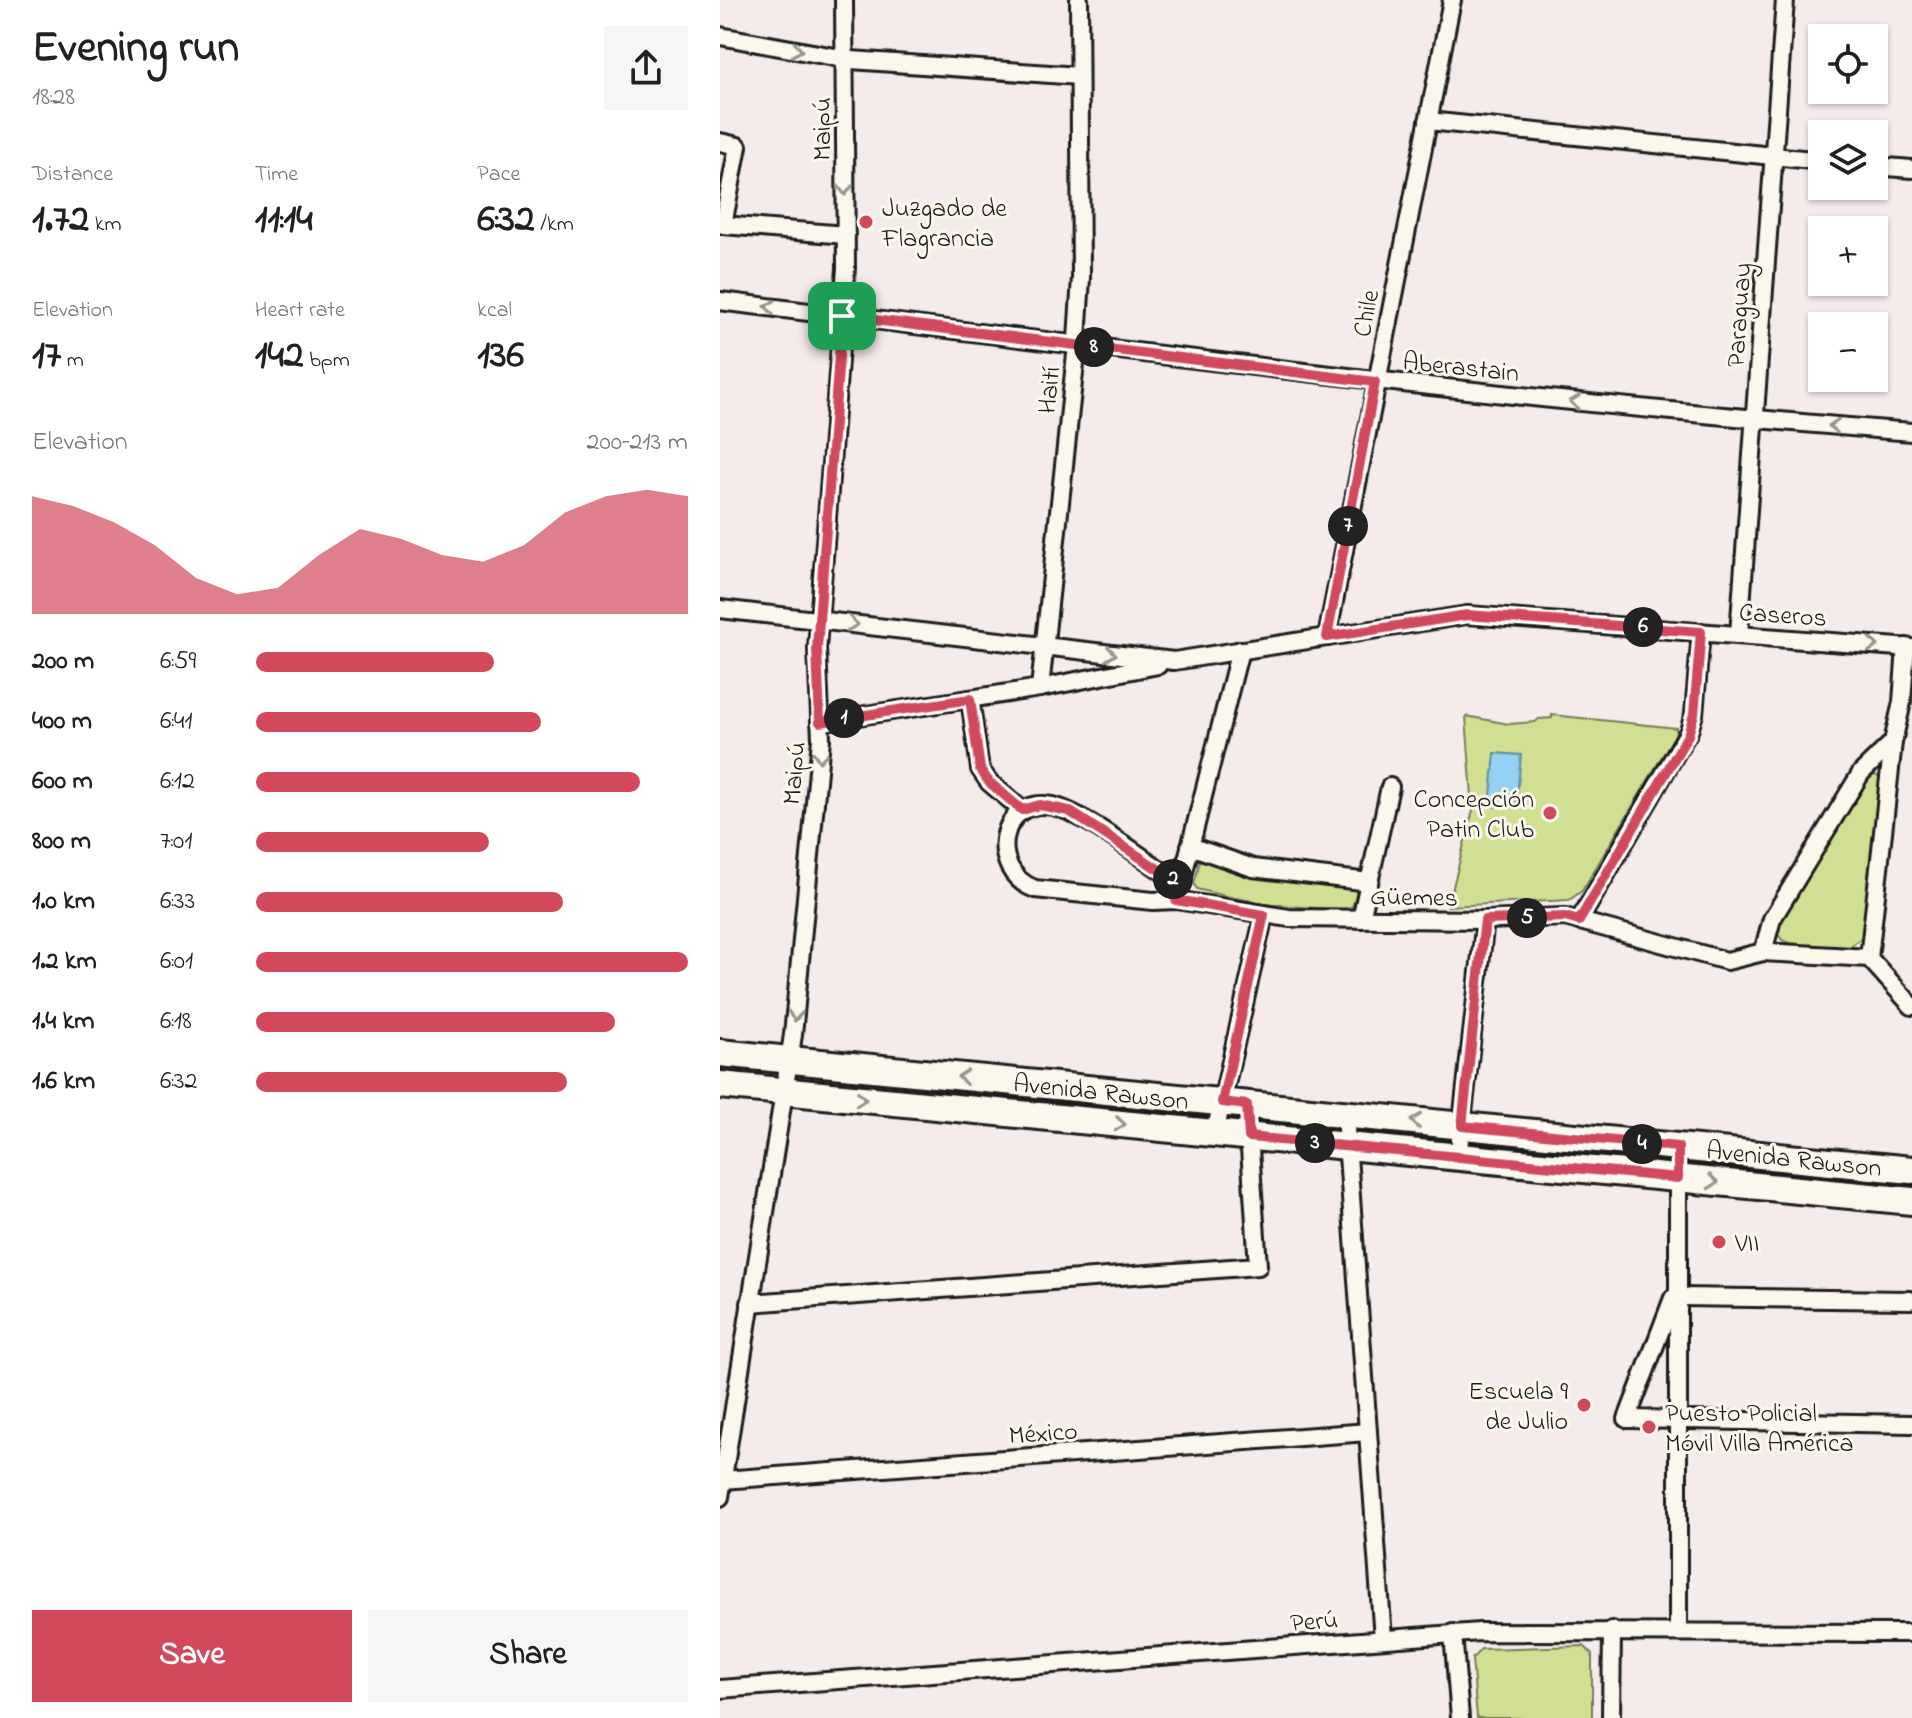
<!DOCTYPE html>
<meta charset="utf-8">
<style>
:root{--surface:#fff;--page:#f6f6f6;--text:#202124;--muted:#757577;--accent:#d1495b}
body{margin:0;font-family:"Indie Flower",sans-serif;background:var(--page);color:var(--text);height:100vh;display:flex;flex-direction:column;font-size:30px;white-space:nowrap}
*{box-sizing:border-box;margin:0}
p{font-size:26px;color:var(--muted)}
.icon{flex:none;width:44px;height:44px;fill:none;stroke:currentColor;stroke-width:2;stroke-linecap:round;stroke-linejoin:round}
.map{position:relative;flex:1;overflow:hidden}
.side{display:flex;flex-direction:column;background:var(--surface);width:720px}
.side>*{flex:none}
.controls{position:absolute;left:1088px;top:24px;display:grid;gap:16px}
.controls a{display:grid;place-items:center;width:80px;height:80px;border-radius:0px;background:var(--surface);box-shadow:0 2px 6px #0004;font-size:40px}
.pin{position:absolute;display:grid;place-items:center;width:68px;height:68px;color:#fff;margin:-34px;border-radius:16px;box-shadow:0 4px 12px #0006}
.km{position:absolute;width:40px;height:40px;margin:-20px;border-radius:50%;background:#222;color:#fff;font-size:22px;line-height:40px;text-align:center}
.round{display:grid;place-items:center;flex:none;width:84px;height:84px;border-radius:0px;background:var(--page)}
.summary{display:flex;align-items:center;justify-content:space-between;height:136px;padding:0 32px}
h1{font-size:44px;font-weight:700;line-height:60px}
.metrics{display:grid;grid-template-columns:repeat(3,1fr);gap:12px;height:136px;padding:8px 32px}
.metrics div{display:grid;align-content:center}
.metrics b{font-size:40px;font-weight:700}
.metrics small{font-size:22px;font-weight:400}
.metrics p{font-size:22px}
.chart{height:224px;padding:16px 32px}
.chart p{display:flex;justify-content:space-between}
.chart svg{width:100%;height:144px;margin-top:8px;fill:var(--accent);opacity:.7}
.cta{display:flex;gap:16px;margin-top:auto;padding:16px 32px}
.cta a{flex:1;height:92px;border-radius:0px;background:var(--accent);color:#fff;font-size:32px;font-weight:700;line-height:92px;text-align:center}
.cta a+a{background:var(--page);color:var(--text)}
ul{padding:0 32px;list-style:none;font-size:26px}
li{display:grid;grid-template-columns:128px 96px 1fr;align-items:center;height:60px}
li i{height:20px;border-radius:10px;background:var(--accent)}
main{display:flex;flex:1;min-height:0}
.map>svg:first-child{display:block}
.green{fill:#d1df93;stroke:#767e58;stroke-width:2}
.water{fill:#94d1f5;stroke:#64899e;stroke-width:2}
.lines{fill:none;stroke-linecap:round;stroke-linejoin:round}
.street-casing{stroke:#1c1c1c;stroke-width:22}
.primary-casing{stroke:#1c1c1c;stroke-width:32}
.street{stroke:#fbf7ec;stroke-width:16}
.primary{stroke:#fbf7ec;stroke-width:26}
.oneway{stroke:#97948e}
.route-casing{stroke:#fff;stroke-width:16}
.route{stroke:#d1495b;stroke-width:10}
.poi-dot{fill:#d1495b;stroke:#fbf7ec;stroke-width:3}
.labels{text-anchor:middle;stroke-width:6;stroke-linejoin:round;paint-order:stroke}
.street-label{font-size:26px;fill:#1c1c1c;stroke:#fbf7ec}
.poi-label{font-size:26px;fill:#1c1c1c;stroke:#fbf7ec;text-anchor:start}
</style>
<main>
<section class="side">
<div class="summary"><div><h1>Evening run</h1><p>18:28</p></div><a class="round"><svg class="icon" aria-label="share" viewBox="0 0 24 24"><path d="M12 15V3M7 8l5-5 5 5M5 13v7h14v-7"/></svg></a></div>
<div class="metrics">
<div><p>Distance</p><b>1.72<small> km</small></b></div>
<div><p>Time</p><b>11:14</b></div>
<div><p>Pace</p><b>6:32<small> /km</small></b></div>
</div>
<div class="metrics">
<div><p>Elevation</p><b>17<small> m</small></b></div>
<div><p>Heart rate</p><b>142<small> bpm</small></b></div>
<div><p>kcal</p><b>136</b></div>
</div>
<div class="chart"><p><span>Elevation</span>200–213 m</p>
<svg viewBox="0 0 160 44" preserveAspectRatio="none"><path d="M0 44V8L10 11L20 16L30 23L40 33L50 38L60 36L70 26L80 18L90 21L100 26L110 28L120 23L130 13L140 8L150 6L160 8V44z"/></svg>
</div>
<ul>
<li><b>200 m</b>6:59<i style="width:55%"></i></li>
<li><b>400 m</b>6:41<i style="width:66%"></i></li>
<li><b>600 m</b>6:12<i style="width:89%"></i></li>
<li><b>800 m</b>7:01<i style="width:54%"></i></li>
<li><b>1.0 km</b>6:33<i style="width:71%"></i></li>
<li><b>1.2 km</b>6:01<i style="width:100%"></i></li>
<li><b>1.4 km</b>6:18<i style="width:83%"></i></li>
<li><b>1.6 km</b>6:32<i style="width:72%"></i></li>
</ul>
<div class="cta"><a>Save</a><a>Share</a></div>
</section>
<div class="map">
<svg width="1192" height="1718" viewBox="0 0 1192 1718">
<rect width="100%" height="100%" fill="#f5ebeb"/>
<filter id="ink" filterUnits="userSpaceOnUse"><feTurbulence type="fractalNoise" baseFrequency=".0125" numOctaves="2"/><feDisplacementMap in="SourceGraphic" scale="16" xChannelSelector="R" yChannelSelector="G"/><feConvolveMatrix kernelMatrix="1 2 1 2 8 2 1 2 1" color-interpolation-filters="sRGB"/></filter>
<g filter="url(#ink)">
<g class="green">
<polygon points="832,715 956,728 956,733 862,891 849,900 728,906 753,810 746,716 789,724 815,722 819,719 832,718"/>
<polygon points="1148,775 1158,776 1162,785 1145,935 1127,949 1078,946 1062,940 1057,933 1057,923"/>
<path d="M483 859 634 888 637 890 633 905 628 909C574 908 529 903 477 889L474 884 480 860Z"/>
<polygon points="84,1073 482,1110 481,1121 80,1082"/>
<polygon points="642,1127 728,1135 727,1143 641,1136"/>
<polygon points="753,1140 938,1158 936,1166 753,1146"/>
<polygon points="973,1158 1192,1178 1192,1193 972,1171 970,1166"/>
<polygon points="864,1646 872,1654 872,1718 757,1718 752,1659 761,1649"/>
</g>
<polygon class="water" points="775,753 801,755 796,808 770,806"/>
<g class="lines">
<defs>
<g id="street">
<polyline points="0,36 131,60 359,76"/>
<polyline points="708,121 1102,161"/>
<polyline points="0,142 18,146 3,225 126,235"/>
<polyline points="1154,166 1192,169"/>
<path d="M0 301C397 350 793 401 1192 432"/>
<polyline points="0,609 454,661 747,615 1192,648"/>
<polyline points="1019,634 1065,0"/>
<polyline points="607,637 732,0"/>
<polyline points="320,688 356,354 361,278 359,0"/>
<polyline points="250,699 260,769 269,782 302,810"/>
<polyline points="100,722 320,688 438,665"/>
<polyline points="470,846 533,868 649,882"/>
<path d="M461 884C430 864 365 813 333 806 279 795 266 871 315 889L433 901 456 900 569 918 765 920 845 917 1007 961 1043 952 1149 958 1192 1006"/>
<polyline points="459,891 520,650"/>
<polyline points="641,919 670,787"/>
<polyline points="859,921 969,731 974,714 981,632"/>
<polyline points="1043,952 1052,919 1141,773 1173,742"/>
<polyline points="1149,958 1173,742 1182,702 1186,647"/>
<polyline points="625,1114 663,1639"/>
<polyline points="495,1133 544,915"/>
<polyline points="958,1147 958,1630"/>
<polyline points="738,1157 765,920"/>
<polyline points="958,1297 1190,1300"/>
<polyline points="953,1298 907,1419 1192,1424"/>
<polyline points="30,1303 538,1266 527,1105"/>
<polyline points="3,1480 648,1432"/>
<polyline points="0,1497 73,1035 101,739 97,648 126,268 124,0"/>
<polyline points="733,1633 740,1718"/>
<polyline points="0,1689 760,1632 1192,1633"/>
<polyline points="891,1718 892,1630"/>
</g>
<g id="primary">
<polyline points="0,1053 1192,1170"/>
<polyline points="0,1085 1192,1201"/>
</g>
</defs>
<use href="#street" class="street-casing"/>
<use href="#primary" class="primary-casing"/>
<use href="#street" class="street"/>
<use href="#primary" class="primary"/>
</g>
<defs><path id="oneway-chevron" d="M-2-3.5L2.5 0L-2 3.5" fill="none" stroke-width="1.6" stroke-linecap="round" stroke-linejoin="round" transform="scale(2)"/></defs>
<g class="oneway">
<use href="#oneway-chevron" transform="translate(77 50) rotate(10)"/>
<use href="#oneway-chevron" transform="translate(125 190) rotate(90)"/>
<use href="#oneway-chevron" transform="translate(50 307) rotate(-173)"/>
<use href="#oneway-chevron" transform="translate(855 402) rotate(-174)"/>
<use href="#oneway-chevron" transform="translate(1114 426) rotate(-176)"/>
<use href="#oneway-chevron" transform="translate(133 624) rotate(7)"/>
<use href="#oneway-chevron" transform="translate(1153 645) rotate(4)"/>
<use href="#oneway-chevron" transform="translate(391 654) rotate(7)"/>
<use href="#oneway-chevron" transform="translate(100 757) rotate(95)"/>
<use href="#oneway-chevron" transform="translate(75 1016) rotate(95)"/>
<use href="#oneway-chevron" transform="translate(243 1077) rotate(-174)"/>
<use href="#oneway-chevron" transform="translate(141 1099) rotate(6)"/>
<use href="#oneway-chevron" transform="translate(696 1121) rotate(-174)"/>
<use href="#oneway-chevron" transform="translate(400 1124) rotate(6)"/>
<use href="#oneway-chevron" transform="translate(993 1182) rotate(6)"/>
</g>
</g>
<g class="lines" filter="url(#ink)">
<defs>
<polygon id="route" points="122,316 655,382 607,637 747,615 981,632 974,714 968,735 859,921 845,917 765,920 742,1126 958,1147 958,1178 529,1137 527,1105 502,1102 544,915 456,900 461,884 349,811 320,805 302,810 269,782 260,769 250,699 100,722 97,648"/>
</defs>
<use href="#route" class="route-casing"/>
<use href="#route" class="route"/>
</g>
<g class="poi-dot">
<circle cx="146" cy="222" r="8"/>
<circle cx="830" cy="813" r="8"/>
<circle cx="999" cy="1242" r="8"/>
<circle cx="864" cy="1405" r="8"/>
<circle cx="929" cy="1427" r="8"/>
</g>
<g class="labels">
<g class="street-label">
<text transform="translate(101 129) rotate(-90)" y="9">Maipú</text>
<text transform="translate(645 313) rotate(-79)" y="9">Chile</text>
<text transform="translate(1018 315) rotate(-86)" y="9">Paraguay</text>
<text transform="translate(741 366) rotate(6)" y="9">Aberastain</text>
<text transform="translate(328 390) rotate(-84)" y="9">Haití</text>
<text transform="translate(1063 614) rotate(4)" y="9">Caseros</text>
<text transform="translate(73 773) rotate(-85)" y="9">Maipú</text>
<text transform="translate(694 896) rotate(1)" y="9">Güemes</text>
<text transform="translate(381 1091) rotate(6)" y="9">Avenida Rawson</text>
<text transform="translate(1074 1158) rotate(6)" y="9">Avenida Rawson</text>
<text transform="translate(323 1432) rotate(-4)" y="9">México</text>
<text transform="translate(594 1620) rotate(-4)" y="9">Perú</text>
</g>
<g class="poi-label">
<text x="162" y="216">Juzgado de<tspan x="162" dy="30">Flagrancia</tspan></text>
<text x="814" y="807" text-anchor="end">Concepción<tspan x="814" dy="30">Patin Club</tspan></text>
<text x="1015" y="1251">VII</text>
<text x="848" y="1399" text-anchor="end">Escuela 9<tspan x="848" dy="30">de Julio</tspan></text>
<text x="945" y="1421">Puesto Policial<tspan x="945" dy="30">Móvil Villa América</tspan></text>
</g>
</g>
</svg>
<div class="controls">
<a><svg class="icon" aria-label="locate" viewBox="0 0 24 24"><circle cx="12" cy="12" r="6"/><path d="M12 2v4M12 18v4M2 12h4M18 12h4"/></svg></a>
<a><svg class="icon" aria-label="layers" viewBox="0 0 24 24"><path d="M12 4l9 5-9 5-9-5zM3 14l9 5 9-5"/></svg></a>
<a>+</a>
<a>−</a>
</div>
<div class="pin" style="left:122px;top:316px;background:#1e9e55"><svg class="icon" aria-label="arrive" viewBox="0 0 24 24"><path d="M6 21V4h12l-3 4 3 4H6"/></svg></div>
<b class="km" style="left:124px;top:718px">1</b>
<b class="km" style="left:453px;top:879px">2</b>
<b class="km" style="left:595px;top:1143px">3</b>
<b class="km" style="left:922px;top:1144px">4</b>
<b class="km" style="left:807px;top:918px">5</b>
<b class="km" style="left:923px;top:627px">6</b>
<b class="km" style="left:628px;top:526px">7</b>
<b class="km" style="left:374px;top:347px">8</b>
</div>
</main>
